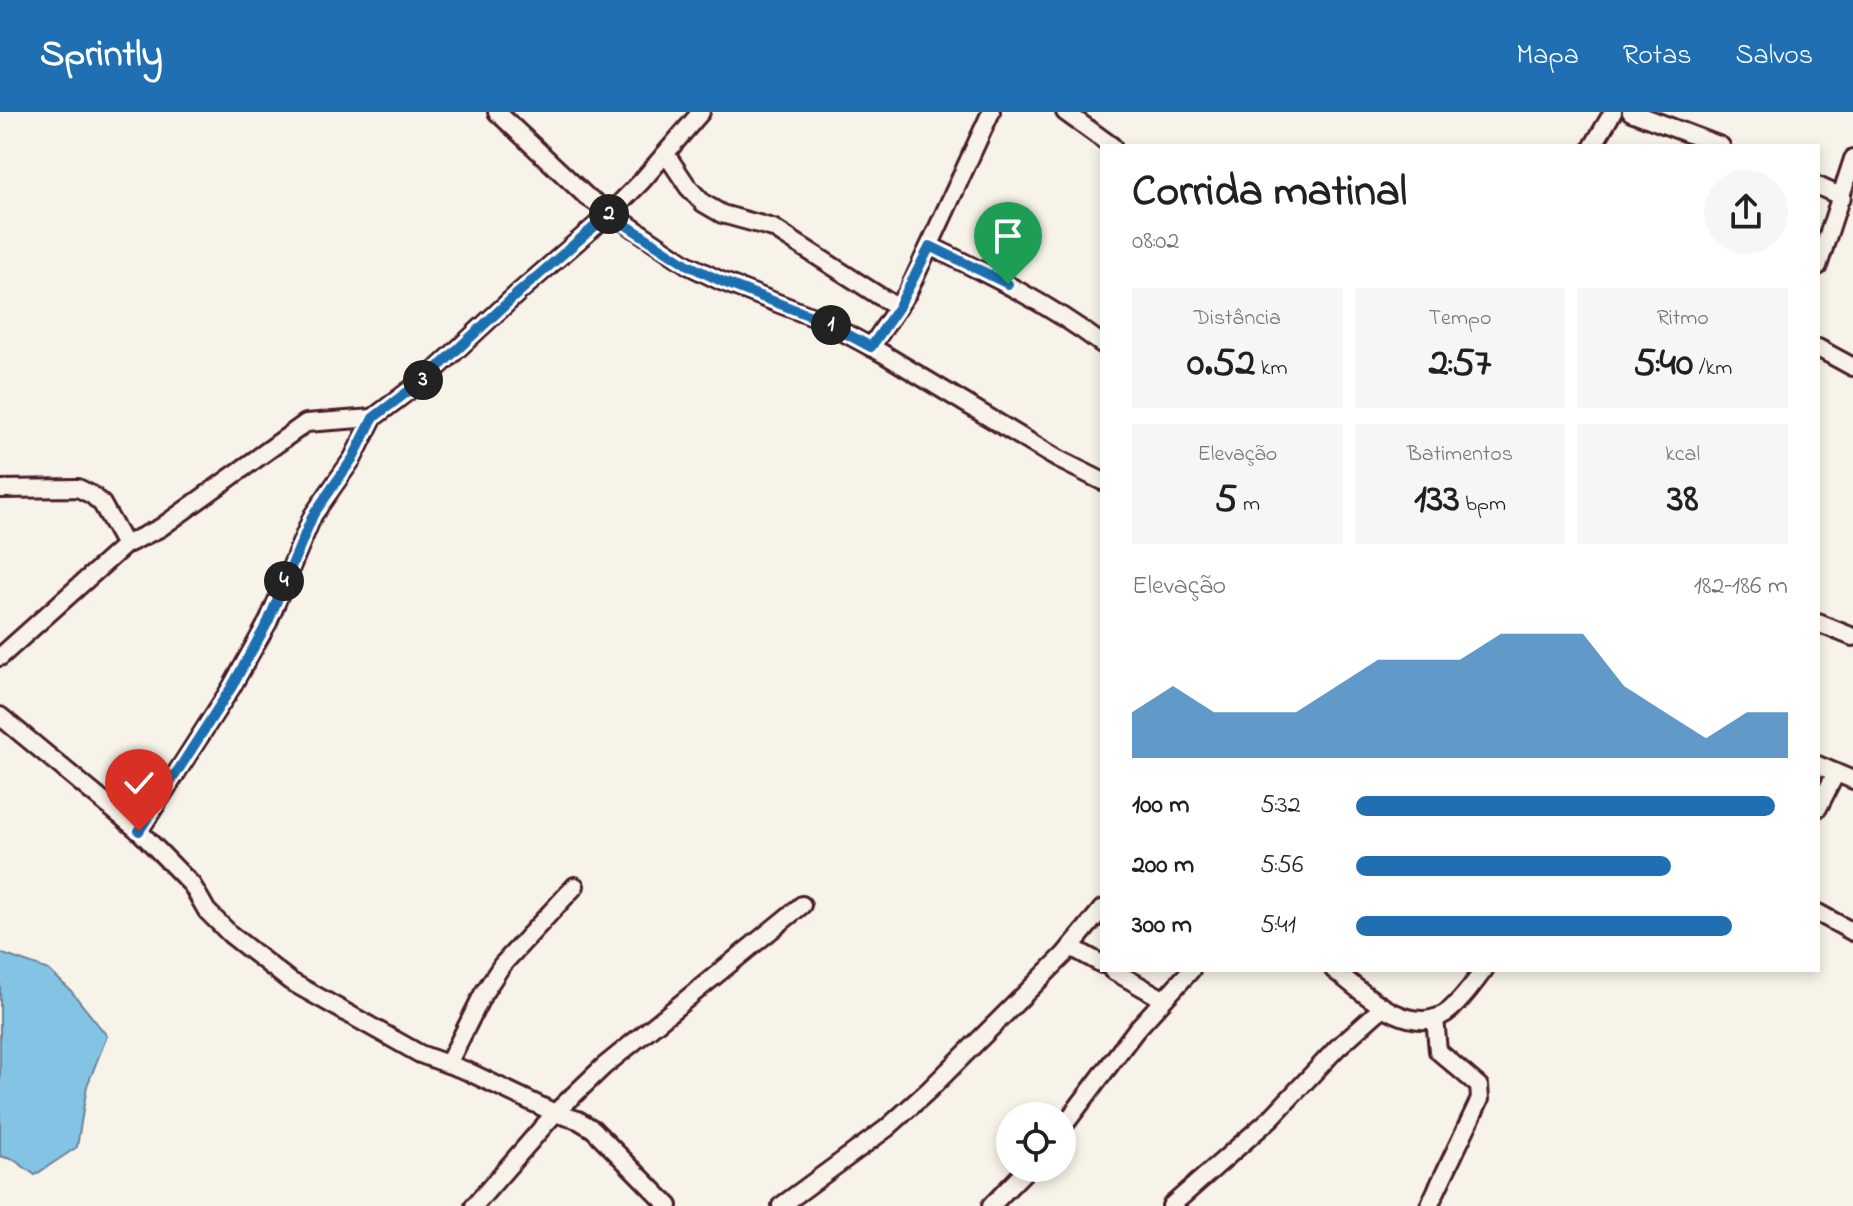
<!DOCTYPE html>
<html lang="pt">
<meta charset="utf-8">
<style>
:root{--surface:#fff;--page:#f6f6f6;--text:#202124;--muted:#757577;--accent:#1f6fb2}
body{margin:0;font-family:"Indie Flower",sans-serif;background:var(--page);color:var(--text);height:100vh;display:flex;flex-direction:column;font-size:30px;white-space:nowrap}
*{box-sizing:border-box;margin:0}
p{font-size:26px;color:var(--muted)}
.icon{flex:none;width:44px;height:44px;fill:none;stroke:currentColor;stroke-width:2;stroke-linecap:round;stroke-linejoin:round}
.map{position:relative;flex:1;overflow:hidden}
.drawer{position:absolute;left:1100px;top:32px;width:720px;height:828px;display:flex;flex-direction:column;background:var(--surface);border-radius:0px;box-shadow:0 4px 12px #0003}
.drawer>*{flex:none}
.buttons{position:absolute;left:996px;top:990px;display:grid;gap:16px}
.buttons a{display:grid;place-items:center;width:80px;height:80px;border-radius:50%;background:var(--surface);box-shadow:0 4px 12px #0003;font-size:40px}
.pin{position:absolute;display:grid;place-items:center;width:68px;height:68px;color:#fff;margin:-82px -34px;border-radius:50% 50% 50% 0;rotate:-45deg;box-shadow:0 0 8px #0007}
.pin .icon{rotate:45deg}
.km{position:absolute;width:40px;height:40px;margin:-20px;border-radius:50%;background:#222;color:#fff;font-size:22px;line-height:40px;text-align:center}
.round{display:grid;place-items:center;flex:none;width:84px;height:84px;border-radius:42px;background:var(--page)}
.overview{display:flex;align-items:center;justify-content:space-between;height:136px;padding:0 32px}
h1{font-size:44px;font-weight:700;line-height:60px}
.stats{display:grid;grid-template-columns:repeat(3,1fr);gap:12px;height:136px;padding:8px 32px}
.stats div{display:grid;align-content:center;border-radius:0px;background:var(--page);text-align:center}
.stats b{font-size:40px;font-weight:700}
.stats small{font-size:22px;font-weight:400}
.stats p{font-size:22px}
.chart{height:224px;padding:16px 32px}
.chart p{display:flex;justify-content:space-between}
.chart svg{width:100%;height:144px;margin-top:8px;fill:var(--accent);opacity:.7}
ul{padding:0 32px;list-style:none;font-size:26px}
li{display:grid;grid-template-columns:128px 96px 1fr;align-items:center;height:60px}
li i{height:20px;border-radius:10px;background:var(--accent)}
header{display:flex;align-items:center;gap:48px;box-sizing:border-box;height:112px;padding:0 40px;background:var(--accent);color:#fff}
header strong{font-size:38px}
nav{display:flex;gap:44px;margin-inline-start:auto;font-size:28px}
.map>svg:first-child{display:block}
.water{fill:#83c4e4;stroke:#6c829a;stroke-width:2}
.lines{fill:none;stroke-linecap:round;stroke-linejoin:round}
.minor-casing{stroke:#4a1f2b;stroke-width:22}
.minor{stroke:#f7f3e8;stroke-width:16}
.route-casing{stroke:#fff;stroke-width:16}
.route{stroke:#1f6fb2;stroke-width:10}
</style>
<header>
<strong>Sprintly</strong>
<nav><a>Mapa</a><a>Rotas</a><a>Salvos</a></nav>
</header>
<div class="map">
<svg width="1853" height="1094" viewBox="0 0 1853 1094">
<rect width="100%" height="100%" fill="#f7f3e8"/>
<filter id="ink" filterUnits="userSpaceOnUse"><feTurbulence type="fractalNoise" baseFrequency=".0125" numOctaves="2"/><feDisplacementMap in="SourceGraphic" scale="16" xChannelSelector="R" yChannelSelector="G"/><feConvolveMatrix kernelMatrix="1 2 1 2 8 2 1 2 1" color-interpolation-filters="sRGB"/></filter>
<g filter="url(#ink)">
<polygon class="water" points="0,841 49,858 71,879 107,924 87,974 77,1035 35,1063 14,1048 0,1044"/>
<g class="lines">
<defs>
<g id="minor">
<polyline points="497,0 586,84 688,153 721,169 821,208 882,241 1058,347 1102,369"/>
<polyline points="1065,0 1112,34"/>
<polyline points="1631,0 1721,34"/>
<polyline points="1593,34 1613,0"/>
<polyline points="666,42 688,75 703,91 722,102 773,116 898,196"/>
<polyline points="1818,74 1842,85"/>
<path d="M930 134C990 163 1049 192 1102 232"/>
<polyline points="1818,154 1853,47"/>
<polyline points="871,235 908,180 991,0"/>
<polyline points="1818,236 1853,255"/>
<polyline points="0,377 78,376 92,383 102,392 125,433"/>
<polyline points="1818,511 1853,525"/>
<polyline points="0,545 125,433 160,416 306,311 373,306"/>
<polyline points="0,604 139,719 192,773 207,799 231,823 290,869 420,942 467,959 555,1001 578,1008 593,1017 669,1094"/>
<polyline points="1818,653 1853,668"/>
<polyline points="1818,696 1836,661"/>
<polyline points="139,719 231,576 268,510 313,403 353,346 373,306 431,262 518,181 609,102 641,70 701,0"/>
<polyline points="1818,801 1853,820"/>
<polyline points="1071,835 1102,852"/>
<polyline points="1112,858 1163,887"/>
<path d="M1334 858C1362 879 1408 926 1446 901 1460 891 1473 872 1484 858"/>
<polyline points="448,952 483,882 502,853 575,774"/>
<polyline points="1062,1016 1136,918 1191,858"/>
<polyline points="474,1094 555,1001 603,955 802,793"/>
<polyline points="781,1094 887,1016 929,978 1064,843 1102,797"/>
<polyline points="991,1094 1028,1056"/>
<polyline points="1171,1094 1271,1006 1337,936 1382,896"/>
<polyline points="1429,1094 1480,987 1479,974 1438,939 1435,906"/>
</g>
</defs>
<use href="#minor" class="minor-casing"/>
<use href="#minor" class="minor"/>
</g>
</g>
<g class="lines" filter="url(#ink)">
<defs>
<polyline id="route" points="139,719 231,576 268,510 313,403 353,346 373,306 431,262 518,181 609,102 688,153 721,169 821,208 871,235 898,196 930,134 1008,172"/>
</defs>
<use href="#route" class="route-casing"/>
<use href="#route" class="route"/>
</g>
</svg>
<div class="buttons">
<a><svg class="icon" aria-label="locate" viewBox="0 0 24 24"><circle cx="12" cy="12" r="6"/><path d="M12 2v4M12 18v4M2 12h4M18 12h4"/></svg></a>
</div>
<div class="pin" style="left:1008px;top:172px;background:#1e9e55"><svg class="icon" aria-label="arrive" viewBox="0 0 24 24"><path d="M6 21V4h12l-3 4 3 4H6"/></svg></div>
<div class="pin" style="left:139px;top:719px;background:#d93025"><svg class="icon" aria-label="check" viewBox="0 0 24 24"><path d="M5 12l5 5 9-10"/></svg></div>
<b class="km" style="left:831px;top:213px">1</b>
<b class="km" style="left:609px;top:102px">2</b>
<b class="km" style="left:423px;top:268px">3</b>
<b class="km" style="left:284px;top:469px">4</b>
<section class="drawer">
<div class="overview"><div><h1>Corrida matinal</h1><p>08:02</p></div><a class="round"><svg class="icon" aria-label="share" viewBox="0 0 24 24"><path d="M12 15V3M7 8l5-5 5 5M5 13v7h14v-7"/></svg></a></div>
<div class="stats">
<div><p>Distância</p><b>0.52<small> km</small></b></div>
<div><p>Tempo</p><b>2:57</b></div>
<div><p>Ritmo</p><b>5:40<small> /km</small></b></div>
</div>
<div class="stats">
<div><p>Elevação</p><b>5<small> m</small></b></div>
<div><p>Batimentos</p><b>133<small> bpm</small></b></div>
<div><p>kcal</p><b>38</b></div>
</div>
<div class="chart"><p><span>Elevação</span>182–186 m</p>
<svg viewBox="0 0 160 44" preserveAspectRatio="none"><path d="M0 44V30L10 22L20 30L30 30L40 30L50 22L60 14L70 14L80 14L90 6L100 6L110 6L120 22L130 30L140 38L150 30L160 30V44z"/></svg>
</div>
<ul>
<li><b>100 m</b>5:32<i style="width:97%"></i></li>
<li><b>200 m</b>5:56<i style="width:73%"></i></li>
<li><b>300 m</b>5:41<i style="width:87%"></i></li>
</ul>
</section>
</div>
